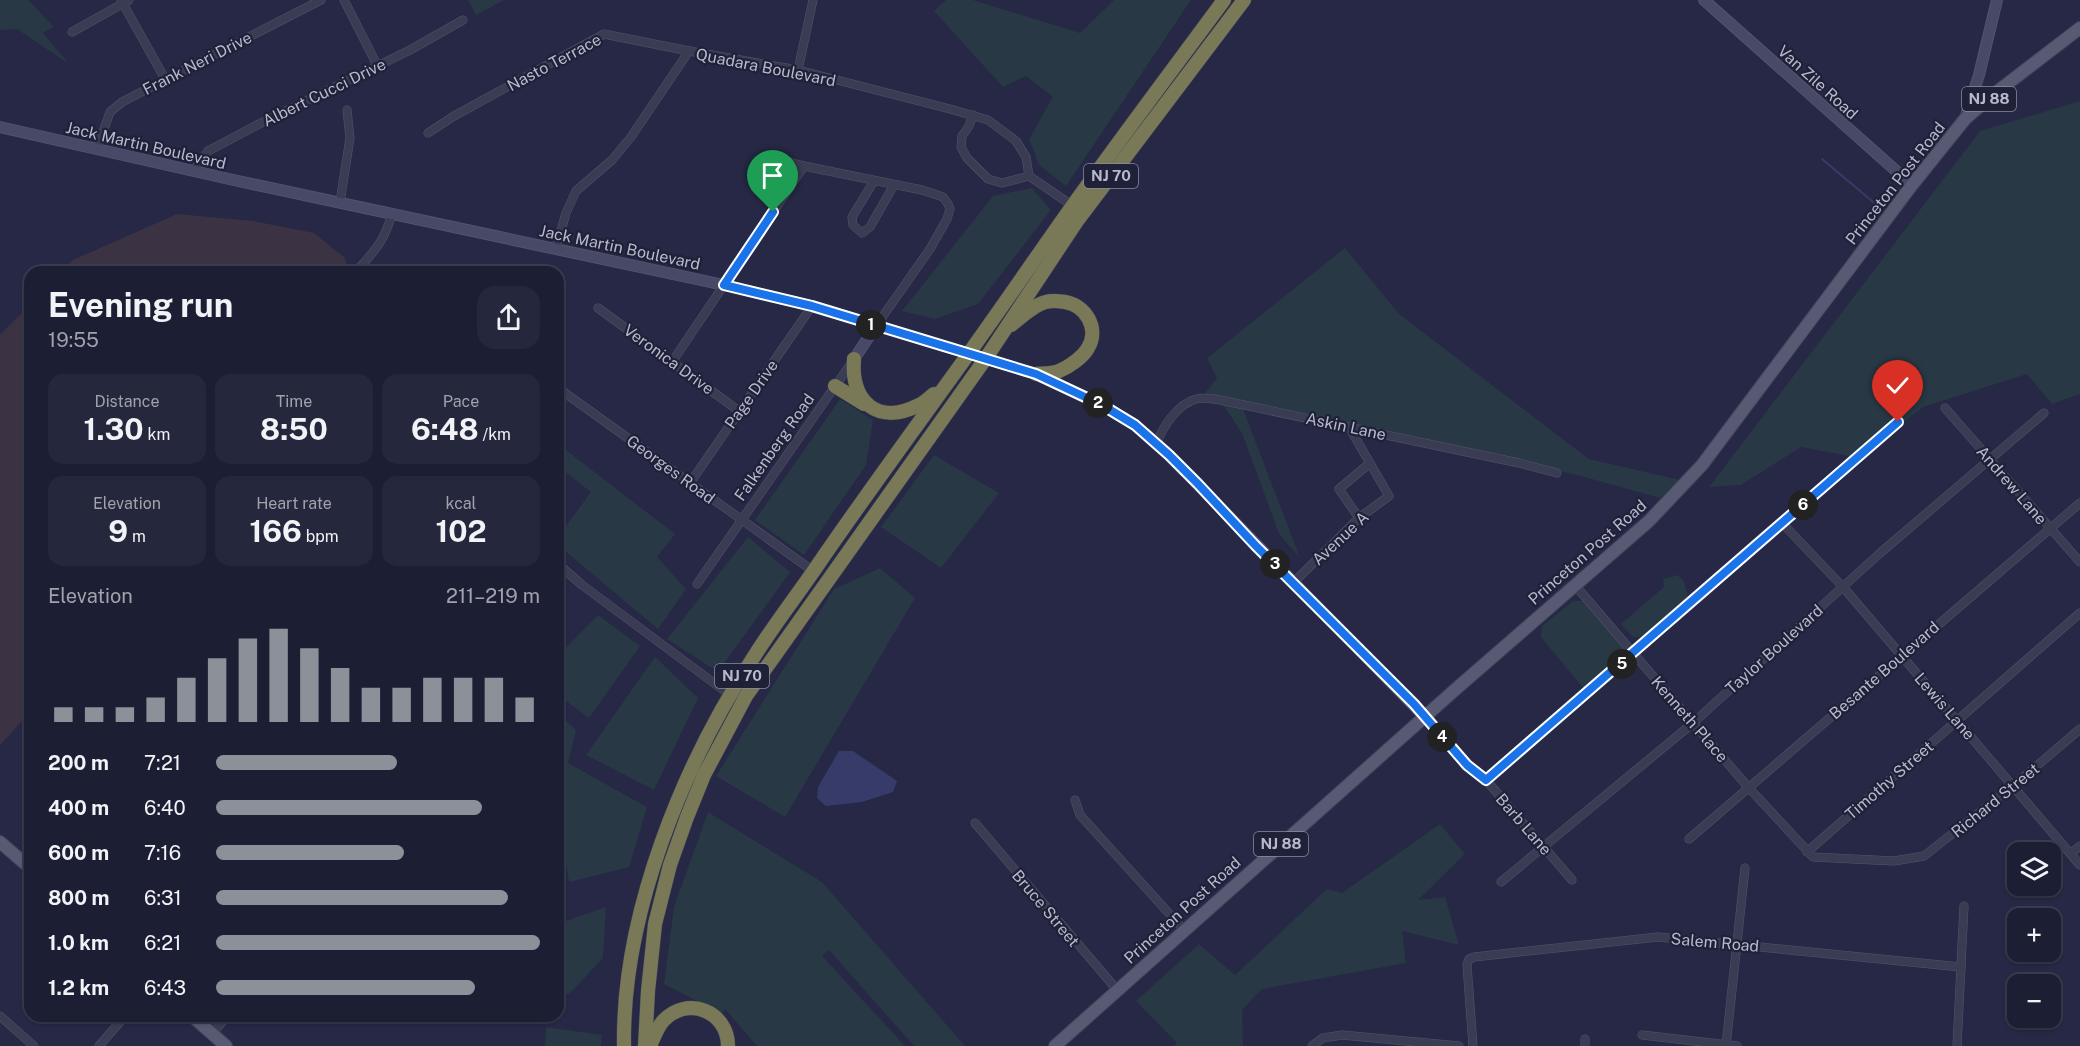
<!DOCTYPE html>
<meta charset="utf-8">
<style>
:root{--surface:#1c1e34;--page:#25273c;--text:#f1f3f6;--muted:#a0a2ac;--line:#3a3c4f;--accent:#8c9099}
body{margin:0;font-family:"Public Sans",sans-serif;background:var(--page);color:var(--text);height:100vh;display:flex;flex-direction:column;font-size:22px;white-space:nowrap}
*{box-sizing:border-box;margin:0}
p{font-size:20px;color:var(--muted)}
.icon{flex:none;width:33px;height:33px;fill:none;stroke:currentColor;stroke-width:2;stroke-linecap:round;stroke-linejoin:round}
.map{position:relative;flex:1;overflow:hidden}
.sheet{position:absolute;left:24px;top:266px;width:540px;height:756px;display:flex;flex-direction:column;background:var(--surface);border-radius:18px;box-shadow:0 2px 4px #0004,0 0 0 2px var(--line)}
.sheet>*{flex:none}
.fabs{position:absolute;left:2007px;top:842px;display:grid;gap:12px}
.fabs a{display:grid;place-items:center;width:54px;height:54px;border-radius:12px;background:var(--surface);box-shadow:0 2px 4px #0004,0 0 0 2px var(--line);font-size:30px}
.pin{position:absolute;display:grid;place-items:center;width:51px;height:51px;color:#fff;margin:-62px -26px;border-radius:50% 50% 50% 0;rotate:-45deg;box-shadow:0 0 6px #0007}
.pin .icon{rotate:45deg}
.km{position:absolute;width:30px;height:30px;margin:-15px;border-radius:50%;background:#222;color:#fff;font-size:16px;line-height:30px;text-align:center}
.round{display:grid;place-items:center;flex:none;width:63px;height:63px;border-radius:18px;background:var(--page)}
.summary{display:flex;align-items:center;justify-content:space-between;height:102px;padding:0 24px}
h1{font-size:33px;font-weight:700;line-height:45px}
.figures{display:grid;grid-template-columns:repeat(3,1fr);gap:9px;height:102px;padding:6px 24px}
.figures div{display:grid;align-content:center;border-radius:15px;background:var(--page);text-align:center}
.figures b{font-size:30px;font-weight:700}
.figures small{font-size:16px;font-weight:400}
.figures p{font-size:16px}
.chart{height:168px;padding:12px 24px}
.chart p{display:flex;justify-content:space-between}
.chart svg{width:100%;height:108px;margin-top:6px;stroke:var(--accent);stroke-width:6}
ul{padding:0 24px;list-style:none;font-size:20px}
li{display:grid;grid-template-columns:96px 72px 1fr;align-items:center;height:45px}
li i{height:15px;border-radius:8px;background:var(--accent)}
.map>svg:first-child{display:block}
.medical{fill:#3b3344}
.green{fill:#283845}
.water{fill:#373b6a}
.lines{fill:none;stroke-linecap:round;stroke-linejoin:round}
.stream{stroke:#373b6a;stroke-width:2}
.street-casing{stroke:#53546b;stroke-width:9}
.secondary-casing{stroke:#53546b;stroke-width:12}
.primary-casing{stroke:#41435a;stroke-width:14}
.highway-casing{stroke:#3f4158;stroke-width:15}
.street{stroke:#3a3c54;stroke-width:8}
.secondary{stroke:#484967;stroke-width:10}
.primary{stroke:#585a74;stroke-width:12}
.highway{stroke:#7a7957;stroke-width:14}
.route-casing{stroke:#fff;stroke-width:12}
.route{stroke:#1a73e8;stroke-width:8}
.labels{text-anchor:middle;stroke-width:4.5;stroke-linejoin:round;paint-order:stroke}
.shield{fill:#1f2139;stroke:#8a8ba1;stroke-width:1.5}
.shield-label{font-size:15px;font-weight:bold;fill:#b8b9cd}
.street-label{font-size:16px;fill:#b8b9cd;stroke:#1f2139}
</style>
<div class="map">
<svg width="2080" height="1046" viewBox="0 0 2080 1046">
<rect width="100%" height="100%" fill="#262845"/>
<g class="medical">
<polygon points="177,214 253,221 314,233 345,258 348,271 62,271 73,260"/>
<polygon points="30,305 30,712 0,745 0,335"/>
</g>
<g class="green">
<polygon points="0,0 28,0 54,27 43,33 69,64 17,29 0,30"/>
<polygon points="468,0 504,0 476,15"/>
<polygon points="946,0 973,0 1080,33 1114,0 1191,0 1066,186 1039,165 1029,139 1053,97 1026,76 1003,87 934,11"/>
<polygon points="2080,101 2080,394 2052,404 2027,374 1923,407 1859,458 1801,447 1741,485 1709,487 1980,131"/>
<polygon points="1032,188 1051,210 978,304 935,319 902,311 993,196"/>
<polygon points="1345,248 1399,314 1589,459 1680,480 1660,498 1581,476 1240,401 1300,558 1279,534 1242,433 1217,396 1203,396 1217,378 1207,358"/>
<polygon points="840,399 873,420 866,465 804,555 755,520"/>
<polygon points="558,444 675,534 657,557 686,589 658,629 558,545 558,537 591,492 558,466"/>
<polygon points="934,455 999,493 941,568 881,527"/>
<polygon points="748,537 790,572 718,672 667,639"/>
<polygon points="880,568 915,598 785,817 716,776 834,589"/>
<polygon points="1678,575 1684,582 1688,596 1643,637 1633,637 1621,624 1664,587 1663,579"/>
<polygon points="1573,601 1584,601 1623,647 1623,654 1584,689 1541,637 1542,626"/>
<polygon points="598,615 640,646 589,718 558,695 558,656"/>
<polygon points="655,657 698,698 654,790 586,755"/>
<polygon points="558,713 576,730 568,763 647,807 629,867 569,882 558,819"/>
<polygon points="708,812 822,882 965,1046 914,1046 829,950 822,956 905,1046 757,1046 725,1009 722,1014 664,984 674,907"/>
<polygon points="1440,824 1465,854 1418,900 1445,897 1459,945 1402,931 1406,963 1262,989 1242,1010 1243,1046 1174,1046 1177,1043 1136,1001 1199,944 1235,975 1327,889 1342,893"/>
<polygon points="606,907 603,958 569,994 558,995 558,929 563,922"/>
<polygon points="546,1027 602,1035 601,1046 545,1046"/>
</g>
<polygon class="water" points="839,751 853,751 897,781 893,792 862,802 826,806 817,798 818,787"/>
<g class="lines">
<polyline class="stream" points="1822,159 1878,206"/>
<defs>
<g id="street">
<polyline points="121,0 165,79"/>
<polyline points="344,0 377,65"/>
<polyline points="72,32 129,0"/>
<polyline points="798,70 813,0"/>
<polyline points="973,115 969,126 962,136 961,147 967,158 988,179 1002,183 1029,176"/>
<polyline points="428,133 454,116 604,34 689,51"/>
<polyline points="97,149 110,112 122,102 321,0"/>
<polyline points="774,158 804,166"/>
<polyline points="193,171 208,151 261,123 410,50 463,20"/>
<polyline points="874,181 852,217 853,225 862,233 870,227 894,185"/>
<polyline points="340,202 350,138 347,110"/>
<polyline points="556,249 566,213 576,191 612,160 631,137 689,51 798,70 950,109 988,120 1016,141 1026,157 1029,176 1073,206"/>
<path d="M356 272C375 250 384 242 392 214"/>
<polyline points="598,308 739,411"/>
<polyline points="672,362 804,166 922,190 943,197 948,204 950,209 947,219 930,249 876,326"/>
<polyline points="558,388 813,571"/>
<polyline points="1945,408 2080,562"/>
<path d="M1156 445C1162 428 1177 404 1196 399 1203 397 1213 399 1220 400L1519 463 1557 473"/>
<polyline points="690,483 812,306"/>
<polyline points="1359,518 1339,489 1370,463"/>
<polyline points="1782,523 1843,587 2080,865"/>
<polyline points="558,564 582,585 730,695"/>
<polyline points="1294,582 1359,518 1389,496 1349,427"/>
<polyline points="697,584 852,362"/>
<polyline points="1574,584 1748,787 1813,857 1894,861 1924,856 2013,786 2080,729"/>
<polyline points="1424,716 1467,765 1486,780 1572,880"/>
<polyline points="1486,780 1898,422"/>
<polyline points="1075,800 1080,815 1184,930"/>
<polyline points="975,823 1118,991"/>
<polyline points="1689,839 2080,503"/>
<polyline points="1807,852 2080,613"/>
<polyline points="2071,853 2080,846"/>
<polyline points="1501,882 1693,723 1879,554 2044,413"/>
<polyline points="0,1016 34,1046"/>
<polyline points="212,1034 227,1016"/>
<polyline points="1642,1035 1737,1046"/>
<polyline points="1585,1039 1585,1046"/>
<polyline points="99,1046 125,1016"/>
<polyline points="1312,1046 1323,1038 1342,1035 1459,1046"/>
<polyline points="1473,1046 1467,965 1469,959 1474,957 1658,937 1961,967"/>
<polyline points="1726,1046 1745,868"/>
<polyline points="1957,1046 1964,906"/>
</g>
<g id="secondary">
<polyline points="1704,0 1912,185"/>
<polyline points="1965,119 1979,75 1997,0"/>
<polyline points="0,127 238,181 724,285 812,306 1036,374 1102,405 1135,425 1169,455 1424,716"/>
<polyline points="854,359 876,326"/>
</g>
<g id="primary">
<polyline points="0,842 30,868"/>
<polyline points="192,1016 226,1046"/>
<polyline points="1055,1046 1457,688 1649,521 1702,465 1912,185 1965,119 1994,94 2080,28"/>
</g>
<g id="highway">
<path d="M1011 325C1022 317 1033 305 1046 302 1052 300 1059 301 1065 302 1085 305 1100 328 1088 348 1083 357 1069 367 1059 371 1053 374 1043 373 1036 374"/>
<path d="M854 359C850 402 878 426 919 405 924 403 929 398 934 394"/>
<polyline points="835,386 864,404"/>
<path d="M624 1046C622 914 683 764 755 655 774 625 795 598 815 569 860 503 907 439 954 374 994 319 1032 263 1071 208 1121 138 1173 69 1224 0"/>
<polyline points="645,1046 648,991 655,924 670,865 687,817 704,775 746,696 986,358 1077,221 1244,0"/>
<path d="M650 1046C654 1037 657 1028 663 1021 687 995 728 1011 728 1046"/>
</g>
</defs>
<use href="#street" class="street-casing"/>
<use href="#secondary" class="secondary-casing"/>
<use href="#primary" class="primary-casing"/>
<use href="#highway" class="highway-casing"/>
<use href="#street" class="street"/>
<use href="#secondary" class="secondary"/>
<use href="#primary" class="primary"/>
<use href="#highway" class="highway"/>
</g>
<g class="lines">
<defs>
<polyline id="route" points="773,212 724,285 812,306 1036,374 1102,405 1135,425 1169,455 1198,484 1255,545 1414,704 1467,765 1486,780 1898,422"/>
</defs>
<use href="#route" class="route-casing"/>
<use href="#route" class="route"/>
</g>
<g class="labels">
<g class="shield">
<rect x="1962" y="87" width="54" height="24" rx="4.5"/>
<rect x="1084" y="164" width="54" height="24" rx="4.5"/>
<rect x="715" y="664" width="54" height="24" rx="4.5"/>
<rect x="1254" y="832" width="54" height="24" rx="4.5"/>
</g>
<g class="shield-label">
<text x="1989" y="104">NJ 88</text>
<text x="1111" y="181">NJ 70</text>
<text x="742" y="681">NJ 70</text>
<text x="1281" y="849">NJ 88</text>
</g>
<g class="street-label">
<text transform="translate(554 62) rotate(-28)" y="6">Nasto Terrace</text>
<text transform="translate(197 63) rotate(-27)" y="6">Frank Neri Drive</text>
<text transform="translate(766 67) rotate(11)" y="6">Quadara Boulevard</text>
<text transform="translate(1818 82) rotate(42)" y="6">Van Zile Road</text>
<text transform="translate(324 92) rotate(-26)" y="6">Albert Cucci Drive</text>
<text transform="translate(146 145) rotate(13)" y="6">Jack Martin Boulevard</text>
<text transform="translate(1895 183) rotate(-52)" y="6">Princeton Post Road</text>
<text transform="translate(620 247) rotate(12)" y="6">Jack Martin Boulevard</text>
<text transform="translate(669 359) rotate(36)" y="6">Veronica Drive</text>
<text transform="translate(751 394) rotate(-55)" y="6">Page Drive</text>
<text transform="translate(1346 426) rotate(12)" y="6">Askin Lane</text>
<text transform="translate(774 447) rotate(-55)" y="6">Falkenberg Road</text>
<text transform="translate(671 469) rotate(36)" y="6">Georges Road</text>
<text transform="translate(2012 485) rotate(49)" y="6">Andrew Lane</text>
<text transform="translate(1340 538) rotate(-43)" y="6">Avenue A</text>
<text transform="translate(1587 552) rotate(-41)" y="6">Princeton Post Road</text>
<text transform="translate(1774 649) rotate(-42)" y="6">Taylor Boulevard</text>
<text transform="translate(1884 670) rotate(-41)" y="6">Besante Boulevard</text>
<text transform="translate(1945 706) rotate(49)" y="6">Lewis Lane</text>
<text transform="translate(1690 719) rotate(49)" y="6">Kenneth Place</text>
<text transform="translate(1889 780) rotate(-41)" y="6">Timothy Street</text>
<text transform="translate(1995 800) rotate(-39)" y="6">Richard Street</text>
<text transform="translate(1524 824) rotate(49)" y="6">Barb Lane</text>
<text transform="translate(1046 908) rotate(50)" y="6">Bruce Street</text>
<text transform="translate(1182 910) rotate(-42)" y="6">Princeton Post Road</text>
<text transform="translate(1715 942) rotate(5)" y="6">Salem Road</text>
</g>
</g>
</svg>
<div class="fabs">
<a><svg class="icon" aria-label="layers" viewBox="0 0 24 24"><path d="M12 4l9 5-9 5-9-5zM3 14l9 5 9-5"/></svg></a>
<a>+</a>
<a>−</a>
</div>
<div class="pin" style="left:773px;top:212px;background:#1e9e55"><svg class="icon" aria-label="arrive" viewBox="0 0 24 24"><path d="M6 21V4h12l-3 4 3 4H6"/></svg></div>
<div class="pin" style="left:1898px;top:422px;background:#d93025"><svg class="icon" aria-label="check" viewBox="0 0 24 24"><path d="M5 12l5 5 9-10"/></svg></div>
<b class="km" style="left:871px;top:325px">1</b>
<b class="km" style="left:1098px;top:403px">2</b>
<b class="km" style="left:1275px;top:564px">3</b>
<b class="km" style="left:1442px;top:737px">4</b>
<b class="km" style="left:1622px;top:664px">5</b>
<b class="km" style="left:1803px;top:505px">6</b>
<section class="sheet">
<div class="summary"><div><h1>Evening run</h1><p>19:55</p></div><a class="round"><svg class="icon" aria-label="share" viewBox="0 0 24 24"><path d="M12 15V3M7 8l5-5 5 5M5 13v7h14v-7"/></svg></a></div>
<div class="figures">
<div><p>Distance</p><b>1.30<small> km</small></b></div>
<div><p>Time</p><b>8:50</b></div>
<div><p>Pace</p><b>6:48<small> /km</small></b></div>
</div>
<div class="figures">
<div><p>Elevation</p><b>9<small> m</small></b></div>
<div><p>Heart rate</p><b>166<small> bpm</small></b></div>
<div><p>kcal</p><b>102</b></div>
</div>
<div class="chart"><p><span>Elevation</span>211–219 m</p>
<svg viewBox="0 0 160 44" preserveAspectRatio="none"><path d="M5 44V38M15 44V38M25 44V38M35 44V34M45 44V26M55 44V18M65 44V10M75 44V6M85 44V14M95 44V22M105 44V30M115 44V30M125 44V26M135 44V26M145 44V26M155 44V34"/></svg>
</div>
<ul>
<li><b>200 m</b>7:21<i style="width:56%"></i></li>
<li><b>400 m</b>6:40<i style="width:82%"></i></li>
<li><b>600 m</b>7:16<i style="width:58%"></i></li>
<li><b>800 m</b>6:31<i style="width:90%"></i></li>
<li><b>1.0 km</b>6:21<i style="width:100%"></i></li>
<li><b>1.2 km</b>6:43<i style="width:80%"></i></li>
</ul>
</section>
</div>
